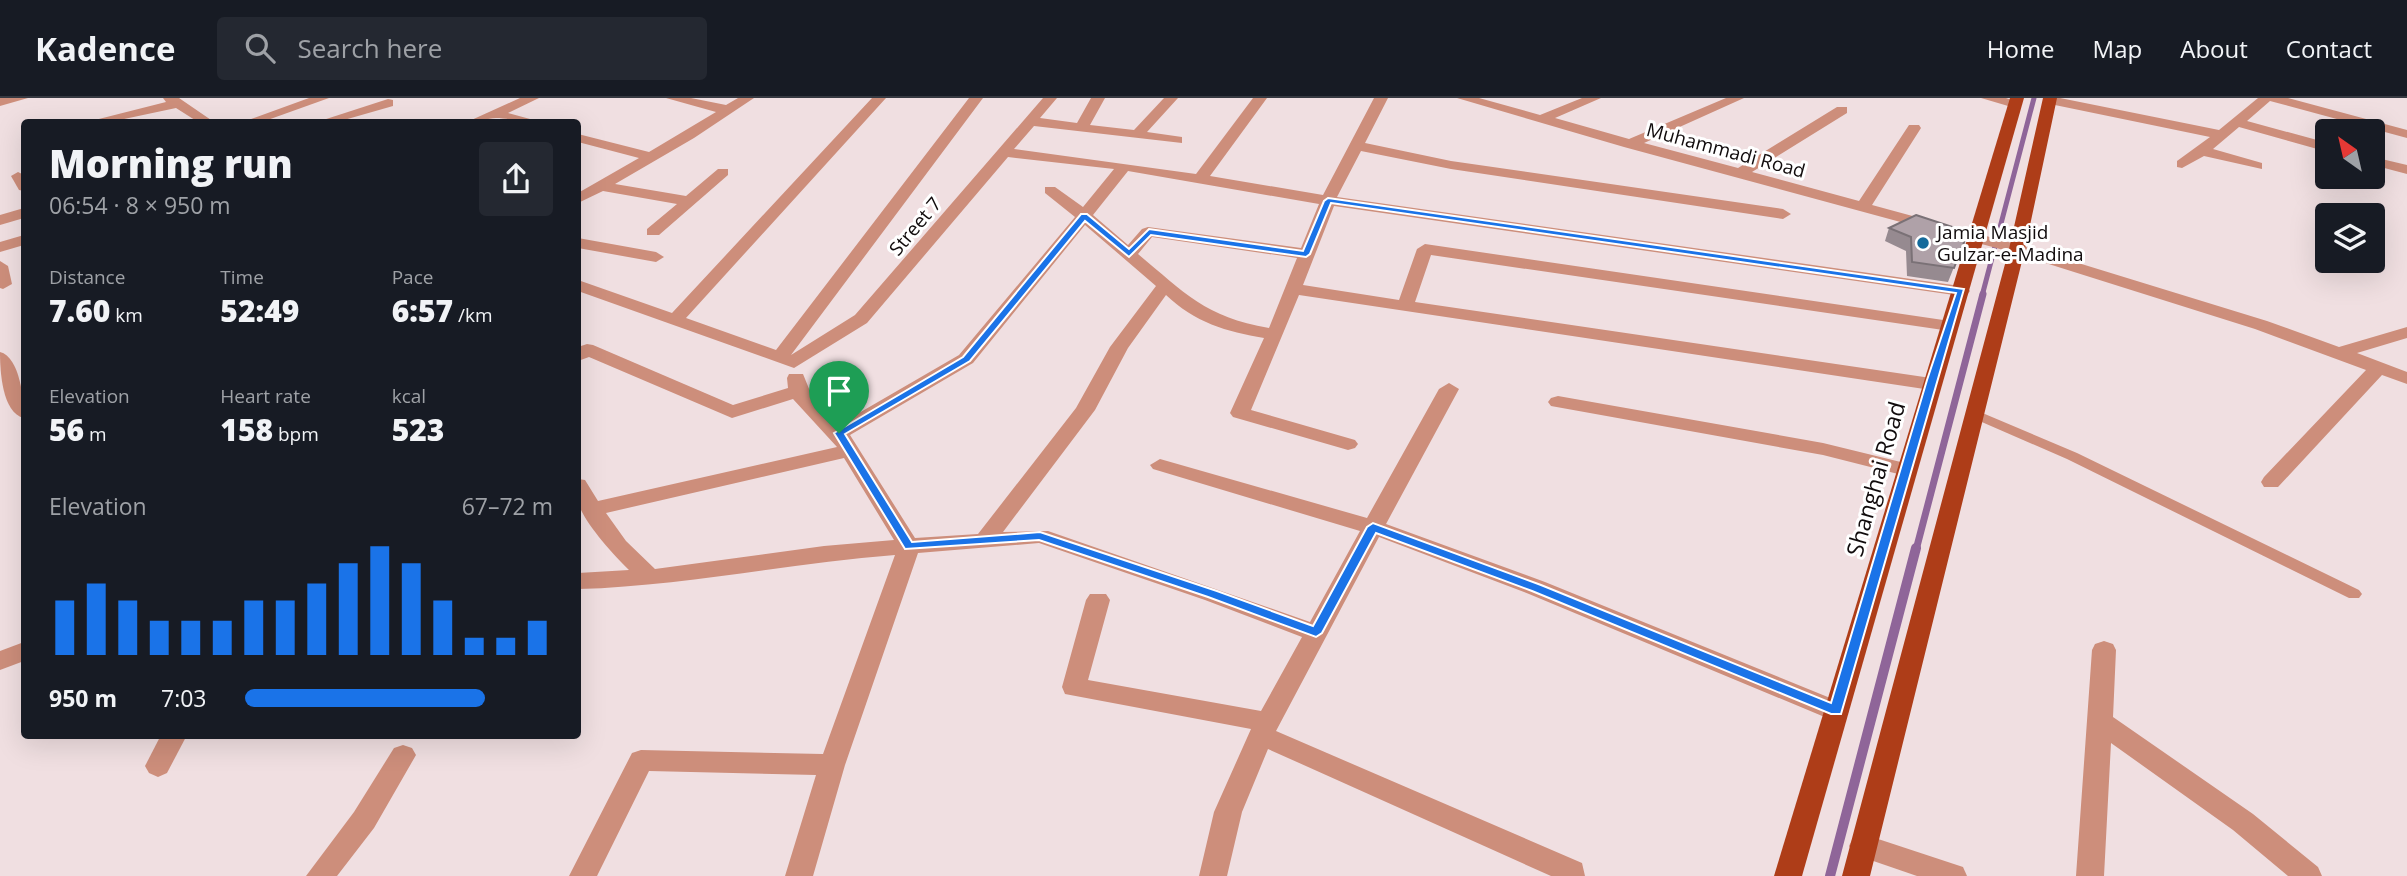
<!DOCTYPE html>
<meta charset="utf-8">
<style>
:root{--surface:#171b24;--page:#242831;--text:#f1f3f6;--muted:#9ea1a6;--line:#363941;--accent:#1a73e8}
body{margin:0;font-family:"Open Sans",sans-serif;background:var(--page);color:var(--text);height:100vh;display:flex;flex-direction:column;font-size:26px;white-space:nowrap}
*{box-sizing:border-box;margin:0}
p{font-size:23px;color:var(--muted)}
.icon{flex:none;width:38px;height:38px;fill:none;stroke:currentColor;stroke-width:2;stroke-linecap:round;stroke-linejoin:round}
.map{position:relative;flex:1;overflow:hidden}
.side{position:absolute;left:21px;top:21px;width:560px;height:620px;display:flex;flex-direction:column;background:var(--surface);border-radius:7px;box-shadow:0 7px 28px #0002}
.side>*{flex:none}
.needle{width:46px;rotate:326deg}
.buttons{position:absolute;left:2315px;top:21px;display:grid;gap:14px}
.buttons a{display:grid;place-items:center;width:70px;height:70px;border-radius:7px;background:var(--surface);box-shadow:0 7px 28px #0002;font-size:35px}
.pin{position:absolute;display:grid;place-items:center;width:60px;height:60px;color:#fff;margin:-72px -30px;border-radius:50% 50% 50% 0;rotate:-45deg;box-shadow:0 0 7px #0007}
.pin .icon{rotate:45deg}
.round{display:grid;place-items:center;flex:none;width:74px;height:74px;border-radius:7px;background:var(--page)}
.overview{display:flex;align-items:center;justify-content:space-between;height:119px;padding:0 28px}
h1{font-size:38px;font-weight:800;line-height:52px}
.stats{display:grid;grid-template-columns:repeat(3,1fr);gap:10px;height:119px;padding:7px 28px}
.stats div{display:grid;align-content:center}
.stats b{font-size:30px;font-weight:800}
.stats small{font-size:19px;font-weight:400}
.stats p{font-size:19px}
.chart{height:196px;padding:14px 28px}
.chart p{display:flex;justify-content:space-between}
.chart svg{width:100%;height:126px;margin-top:7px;stroke:var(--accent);stroke-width:6}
ul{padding:0 28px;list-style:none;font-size:23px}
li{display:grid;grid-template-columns:112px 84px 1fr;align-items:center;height:52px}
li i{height:18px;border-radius:9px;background:var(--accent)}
header{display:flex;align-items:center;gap:42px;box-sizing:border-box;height:98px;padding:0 35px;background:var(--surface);border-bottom:2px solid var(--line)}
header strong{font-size:33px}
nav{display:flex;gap:38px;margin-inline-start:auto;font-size:24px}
.search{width:490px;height:63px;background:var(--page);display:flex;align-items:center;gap:18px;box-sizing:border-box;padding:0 24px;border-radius:7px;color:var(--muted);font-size:26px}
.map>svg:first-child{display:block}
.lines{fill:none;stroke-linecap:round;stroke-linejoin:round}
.stream-far2{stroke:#8f6599;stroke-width:5}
.stream-far1{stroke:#8f6599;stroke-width:7}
.stream{stroke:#8f6599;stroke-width:10}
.service{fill:#cd8e7b;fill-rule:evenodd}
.minor{fill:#cd8e7b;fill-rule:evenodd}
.primary{fill:#ae3d18;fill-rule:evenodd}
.wall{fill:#968a90}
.building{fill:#afa1a8;stroke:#7a7176;stroke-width:2}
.route{fill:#1a73e8;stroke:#fff;stroke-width:2;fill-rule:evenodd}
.poi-dot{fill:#146a9b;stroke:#fff;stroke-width:2.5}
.labels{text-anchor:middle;stroke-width:6;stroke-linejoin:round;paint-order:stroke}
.far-street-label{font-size:19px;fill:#100b0c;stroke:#fff}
.far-poi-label{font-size:19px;fill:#100b0c;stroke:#fff;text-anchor:start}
.street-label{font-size:23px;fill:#100b0c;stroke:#fff}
</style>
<header>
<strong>Kadence</strong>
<div class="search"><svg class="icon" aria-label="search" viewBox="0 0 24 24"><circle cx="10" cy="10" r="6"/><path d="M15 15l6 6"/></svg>Search here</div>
<nav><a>Home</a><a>Map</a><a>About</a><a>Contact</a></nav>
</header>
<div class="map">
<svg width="2407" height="778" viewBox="0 0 2407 778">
<rect width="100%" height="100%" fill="#f0dfe1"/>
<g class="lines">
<polyline class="stream-far2" points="1982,198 2034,0"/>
<polyline class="stream-far1" points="1916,452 1983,196"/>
<polyline class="stream" points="1830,778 1916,450"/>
<polygon class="service" points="1973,311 2077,355 2359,492 2362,496 2359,500 2349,500 2067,361 1968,318 1966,315 1968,312"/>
<g class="minor">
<polygon points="0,0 28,0 0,8"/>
<polygon points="163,0 179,0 214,24 198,24 176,10 110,24 87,24 166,4"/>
<polygon points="309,0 329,0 262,24 243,24"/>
<path d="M520 0H539L508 15 530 21 532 24C520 24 507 20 496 20 486 20 480 25 467 24Z"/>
<polygon points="666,0 691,0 726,7 738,0 754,0 694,40 615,86 686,98 718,71 728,71 728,77 659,137 647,137 647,131 677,106 603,93 578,105 578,95 639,60 578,44 578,36 649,54 716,14"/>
<path d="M872 0H886L686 220 776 252 969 0H983L791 257 855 217 1043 0H1057L1040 20 1077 25 1091 0H1105L1090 27 1134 32 1164 0H1178L1147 34 1182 39V45L1034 28 1014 51 1196 76 1253 0H1267L1210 78 1323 97 1374 0H1388L1365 45 1451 63 1783 111 1791 116 1783 121 1451 71 1361 53 1337 99 1967 189 1970 193 1967 197 1961 198 1334 108 1303 187 1399 202 1417 151 1425 146 1950 223 1959 228 1950 233 1431 157 1415 204 1931 280 1940 286 1931 292 1299 197 1251 312 1355 342 1358 346 1355 350 1348 352 1233 319 1230 315 1264 240C1227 234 1194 224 1166 197L1128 250 1095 312 1003 434 1048 433 1310 524 1360 433 1153 371 1150 367 1160 361 1367 420 1439 291 1449 285 1459 291 1386 426 1545 484 1845 606 1849 613 1845 620 1836 623 1827 620 1529 496 1379 439 1276 633 1582 765 1585 778H1551L1268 651 1242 714 1227 778H1199L1214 714 1251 631 1065 596 1062 589 1086 502 1090 496H1106L1110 502 1088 582 1261 613 1302 539 1205 502 1039 445 918 455 845 667 813 778H785L816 677 649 673 597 778H569L632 655 641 652 823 656 895 457C789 465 684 488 578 491V475L629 472C614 457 583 424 578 404 576 397 578 387 578 381L585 382 598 403 837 349 793 301 732 320 589 259 578 263V249L587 246 593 247 733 307 788 290 787 280 789 276H803L814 303 840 326 959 257 1075 119 1045 95V89H1055L1083 109 1114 71 1008 59 867 225 794 270 578 193V182L672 215ZM1128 73 1319 106 1301 150 1148 129 1142 131 1128 147 1093 117ZM1085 127 1156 188 1110 249 1076 310 978 436 915 440 850 337 973 265ZM1152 139 1297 160 1269 230C1205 219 1185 195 1138 156ZM844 360 894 442 824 448 655 471 626 443 606 415Z"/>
<polygon points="1457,0 1479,0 1540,17 1582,0 1601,0 1555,20 1629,41 1726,0 1744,0 1644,45 1738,70 1837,9 1847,9 1847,15 1752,74 1859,103 1909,27 1919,27 1921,30 1872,107 2023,148 2267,223 2339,249 2407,229 2407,240 2357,255 2407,274 2407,286 2382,277 2278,389 2264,389 2261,384 2264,379 2366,272 2255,231 2011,154 1624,49"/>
<polygon points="1981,0 2006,0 2022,6 2015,10"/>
<polygon points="2045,0 2060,0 2219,32 2258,0 2288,0 2407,32 2407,40 2270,3 2247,23 2328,45 2328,54 2239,29 2213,51 2262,65 2262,71 2204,58 2182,70 2177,69 2177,63 2210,39 2050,6 2045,5"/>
<polygon points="388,1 393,2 393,8 337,24 317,24"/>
<polygon points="2373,59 2407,67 2407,76 2373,67"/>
<polygon points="18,74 24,77 24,93 19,92 11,78"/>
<polygon points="24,110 24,120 0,127 0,117"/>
<polygon points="24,137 24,147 0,154 0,144"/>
<polygon points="578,140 656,154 664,159 656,164 578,150"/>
<polygon points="0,163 8,168 12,186 3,191 0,190"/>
<path d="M0 254C20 259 24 302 24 320 2 315 0 273 0 254Z"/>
<polygon points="1558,298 1823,345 1913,367 1916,372 1906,378 1823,357 1551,308 1548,304 1551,300"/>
<polygon points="2104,543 2113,546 2116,552 2113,619 2253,716 2318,769 2322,778 2288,778 2233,732 2111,645 2104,778 2076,778 2092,552 2095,546"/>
<polygon points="24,544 24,563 0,572 0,553"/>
<polygon points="161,637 187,637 167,675 158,679 149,675 145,668"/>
<polygon points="403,647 412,650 416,657 374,730 337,778 306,778 354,714 394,650"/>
<polygon points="1863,736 1963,769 1967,778 1917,778 1853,756 1849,748 1853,740"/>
</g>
<g class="primary">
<polygon points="2010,0 2024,0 1802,778 1774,778"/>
<polygon points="2043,0 2057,0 2025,151 1870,778 1842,778 2009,151"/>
</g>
</g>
<polygon class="wall" points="1889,130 1968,134 1948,184 1907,178 1906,153 1885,143"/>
<polygon class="building" points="1916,117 1968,134 1954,170 1912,164 1911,139 1889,130"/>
<path class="route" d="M1328 100 1964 191 1841 616H1831L1532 493 1376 435 1322 535 1316 539 1208 499 1039 442 905 451 834 335 963 259 1081 116H1087L1129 151 1149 131 1303 153 1324 103ZM1331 105 1956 195 1927 282 1831 605 1541 487 1373 425 1367 429 1313 528 1217 493 1040 434 912 444 845 336 970 263 1085 123 1129 159 1151 137 1306 159 1310 156Z"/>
<circle class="poi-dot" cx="1923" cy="145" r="7"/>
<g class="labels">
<g class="far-street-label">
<text transform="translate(1726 52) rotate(15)" y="7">Muhammadi Road</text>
<text transform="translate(915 128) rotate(-50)" y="7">Street 7</text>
</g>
<g class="far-poi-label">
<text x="1937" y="141">Jamia Masjid<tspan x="1937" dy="22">Gulzar-e-Madina</tspan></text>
</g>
<g class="street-label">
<text transform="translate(1876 381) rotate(-74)" y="8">Shanghai Road</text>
</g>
</g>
</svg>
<div class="buttons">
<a><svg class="needle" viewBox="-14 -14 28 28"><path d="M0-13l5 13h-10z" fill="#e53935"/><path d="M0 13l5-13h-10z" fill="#9ea1a6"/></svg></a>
<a><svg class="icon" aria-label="layers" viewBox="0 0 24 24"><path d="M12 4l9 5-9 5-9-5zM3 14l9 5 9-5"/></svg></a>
</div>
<div class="pin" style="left:839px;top:335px;background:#1e9e55"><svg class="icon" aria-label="arrive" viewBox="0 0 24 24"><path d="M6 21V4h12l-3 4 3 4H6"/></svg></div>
<section class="side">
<div class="overview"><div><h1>Morning run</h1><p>06:54 · 8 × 950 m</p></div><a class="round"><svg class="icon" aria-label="share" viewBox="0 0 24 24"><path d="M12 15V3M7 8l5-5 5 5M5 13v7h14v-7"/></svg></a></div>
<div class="stats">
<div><p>Distance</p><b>7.60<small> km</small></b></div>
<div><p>Time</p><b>52:49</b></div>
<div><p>Pace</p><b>6:57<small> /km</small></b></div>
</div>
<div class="stats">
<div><p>Elevation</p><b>56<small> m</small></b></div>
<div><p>Heart rate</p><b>158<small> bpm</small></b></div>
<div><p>kcal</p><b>523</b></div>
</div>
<div class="chart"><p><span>Elevation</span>67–72 m</p>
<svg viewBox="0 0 160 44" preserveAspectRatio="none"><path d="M5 44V25M15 44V19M25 44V25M35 44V32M45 44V32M55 44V32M65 44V25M75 44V25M85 44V19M95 44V12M105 44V6M115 44V12M125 44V25M135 44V38M145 44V38M155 44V32"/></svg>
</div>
<ul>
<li><b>950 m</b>7:03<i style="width:78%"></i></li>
</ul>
</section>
</div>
